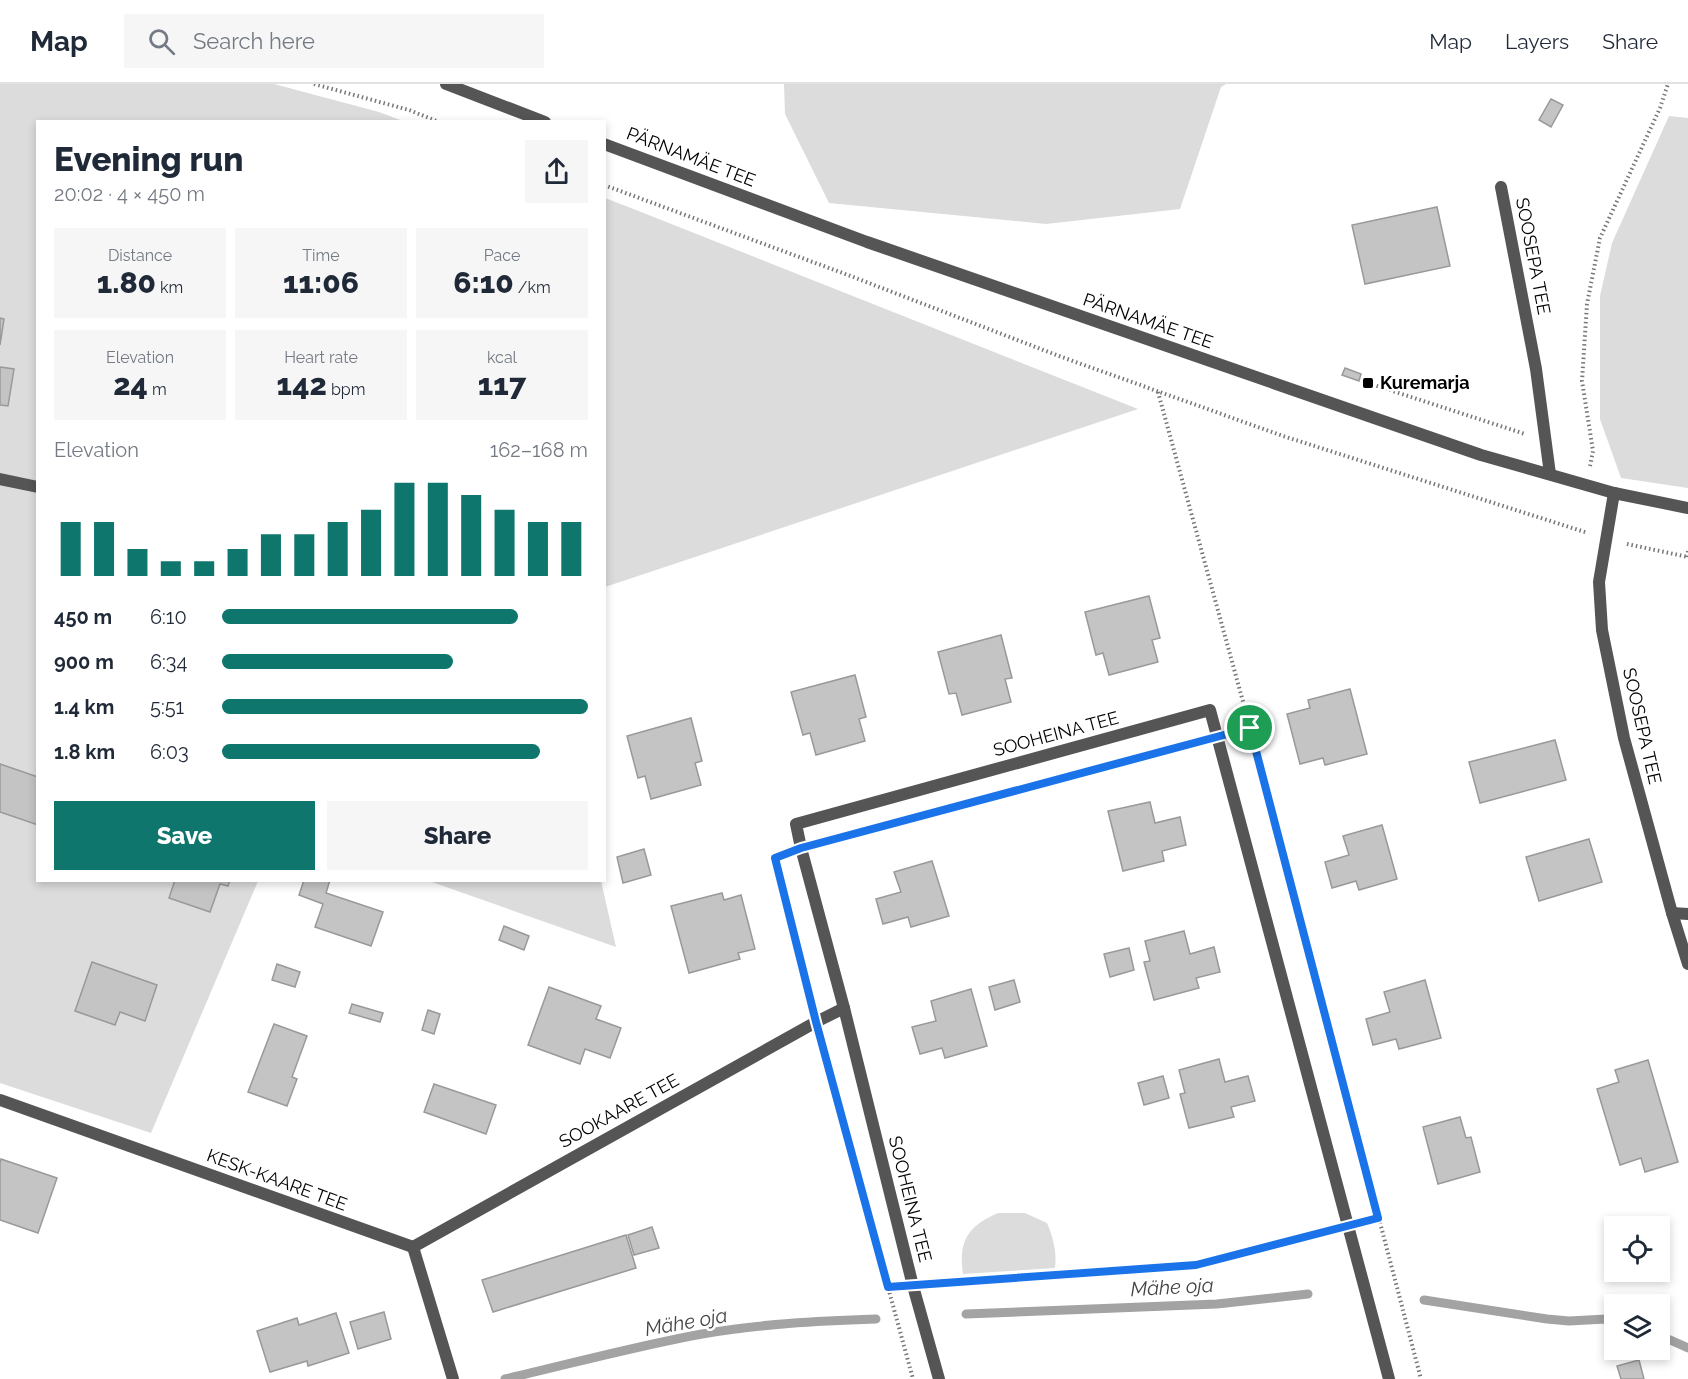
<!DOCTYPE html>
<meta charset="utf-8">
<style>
:root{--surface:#fff;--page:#f6f6f7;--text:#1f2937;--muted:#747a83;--line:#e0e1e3;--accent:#0f766e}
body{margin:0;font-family:Raleway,sans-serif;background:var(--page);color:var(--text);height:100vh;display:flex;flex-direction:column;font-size:22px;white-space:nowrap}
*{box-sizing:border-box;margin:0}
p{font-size:20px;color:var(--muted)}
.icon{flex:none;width:33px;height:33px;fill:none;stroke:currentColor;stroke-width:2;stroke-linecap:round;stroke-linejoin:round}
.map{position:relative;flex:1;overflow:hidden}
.drawer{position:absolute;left:36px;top:36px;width:570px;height:762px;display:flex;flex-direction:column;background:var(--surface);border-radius:0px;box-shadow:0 3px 9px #0003}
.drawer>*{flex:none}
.controls{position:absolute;left:1604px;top:1132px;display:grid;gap:12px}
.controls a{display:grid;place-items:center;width:66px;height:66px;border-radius:0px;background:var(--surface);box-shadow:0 3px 9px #0003;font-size:30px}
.pin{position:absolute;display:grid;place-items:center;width:51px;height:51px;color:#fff;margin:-26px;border:3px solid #fff;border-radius:50%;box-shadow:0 2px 6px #0007}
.round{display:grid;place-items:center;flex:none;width:63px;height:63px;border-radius:0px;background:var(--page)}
.head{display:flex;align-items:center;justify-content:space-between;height:102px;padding:0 18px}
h1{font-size:33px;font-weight:800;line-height:45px}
.figures{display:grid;grid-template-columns:repeat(3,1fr);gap:9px;height:102px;padding:6px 18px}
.figures div{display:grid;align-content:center;border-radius:0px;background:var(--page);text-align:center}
.figures b{font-size:30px;font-weight:800}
.figures small{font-size:16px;font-weight:400}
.figures p{font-size:16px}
.chart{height:168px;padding:12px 18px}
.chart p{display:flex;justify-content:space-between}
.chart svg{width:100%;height:108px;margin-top:6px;stroke:var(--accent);stroke-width:6}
.action{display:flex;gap:12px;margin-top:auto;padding:12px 18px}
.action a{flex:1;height:69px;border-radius:0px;background:var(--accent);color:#fff;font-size:24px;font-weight:800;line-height:69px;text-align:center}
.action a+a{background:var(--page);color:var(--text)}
ul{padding:0 18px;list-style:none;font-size:20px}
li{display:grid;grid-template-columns:96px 72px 1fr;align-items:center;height:45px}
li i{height:15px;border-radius:8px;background:var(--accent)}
header{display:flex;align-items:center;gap:36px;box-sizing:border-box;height:84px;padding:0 30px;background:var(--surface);border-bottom:2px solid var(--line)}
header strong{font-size:28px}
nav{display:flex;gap:33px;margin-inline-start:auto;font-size:21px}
.search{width:420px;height:54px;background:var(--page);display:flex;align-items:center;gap:15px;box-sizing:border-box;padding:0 21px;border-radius:0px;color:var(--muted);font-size:22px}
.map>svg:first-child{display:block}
.green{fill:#dcdcdc}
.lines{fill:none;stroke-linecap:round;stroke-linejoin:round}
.stream{stroke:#a3a3a3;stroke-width:9}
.building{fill:#c4c4c4;stroke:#999;stroke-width:1.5}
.path{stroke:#777;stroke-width:4;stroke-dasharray:1.5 3;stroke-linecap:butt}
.street{stroke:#555;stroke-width:12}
.route-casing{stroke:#fff;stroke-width:12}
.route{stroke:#1a73e8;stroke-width:8}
.poi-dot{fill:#000;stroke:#fff;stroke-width:2}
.labels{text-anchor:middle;stroke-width:5;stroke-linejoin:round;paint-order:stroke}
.street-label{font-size:18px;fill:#000;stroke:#fff}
.poi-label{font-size:18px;font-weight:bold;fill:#000;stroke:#fff;text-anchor:start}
.water-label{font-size:20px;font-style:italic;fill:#444;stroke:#fff}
</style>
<header>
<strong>Map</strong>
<div class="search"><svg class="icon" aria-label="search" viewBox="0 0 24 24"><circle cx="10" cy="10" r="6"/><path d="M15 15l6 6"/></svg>Search here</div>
<nav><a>Map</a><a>Layers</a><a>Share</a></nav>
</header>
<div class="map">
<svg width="1688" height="1295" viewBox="0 0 1688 1295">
<rect width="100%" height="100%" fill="#fff"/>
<g class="green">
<polygon points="0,0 274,0 379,28 403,37 38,38 38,796 258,797 151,1049 0,999"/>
<polygon points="784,0 1226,0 1221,3 1180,125 1046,140 829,119 785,30"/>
<polygon points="1669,32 1688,34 1688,404 1621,394 1600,335 1600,212 1612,159"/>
<polygon points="605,114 631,124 1138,325 605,503"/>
<polygon points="429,797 601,797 616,863"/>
<path d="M998 1129H1025L1047 1139C1053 1153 1057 1168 1055 1184L963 1190C958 1157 968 1142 998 1129Z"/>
</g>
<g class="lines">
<g class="stream">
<polyline points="1424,1216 1547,1235 1569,1237 1606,1235 1614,1236"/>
<polyline points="966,1230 1217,1220 1308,1210"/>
<polyline points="1659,1251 1688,1264"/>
<path d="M505 1295C570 1280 636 1262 702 1250 759 1240 818 1237 876 1235"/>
</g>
</g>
<g class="building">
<polygon points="1551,15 1563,21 1551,43 1539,36"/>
<polygon points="1437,123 1450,182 1365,200 1352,141"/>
<polygon points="0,234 4,235 0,261"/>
<polygon points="0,283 14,285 8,322 0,321"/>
<polygon points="1345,284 1361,290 1359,297 1342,291"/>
<polygon points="1149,512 1160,554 1152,556 1158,578 1109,591 1103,569 1096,571 1085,528"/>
<polygon points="1001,551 1012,594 1005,595 1011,618 962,631 956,609 949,610 938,568"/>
<polygon points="855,591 866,633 859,635 865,657 816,671 810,649 803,651 791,608"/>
<polygon points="1350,605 1367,670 1325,681 1323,674 1300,680 1287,630 1310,624 1308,616"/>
<polygon points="691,634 702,677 695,679 701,701 651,715 645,692 638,694 627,652"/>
<polygon points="1555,656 1566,696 1480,719 1469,678"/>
<polygon points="0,680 38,693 38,741 0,728"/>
<polygon points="1150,718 1155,739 1180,733 1186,761 1162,767 1164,777 1123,787 1108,727"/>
<polygon points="1382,741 1397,795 1359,806 1356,797 1332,804 1325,778 1349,771 1343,752"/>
<polygon points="1589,755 1602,798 1539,817 1526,773"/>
<polygon points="644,765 651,791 623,799 617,773"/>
<polygon points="932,777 949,832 911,843 908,833 883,840 876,815 901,808 894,788"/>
<polygon points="175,796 230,796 228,802 220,800 210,828 169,814"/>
<polygon points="304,796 330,796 326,809 383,828 371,862 315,843 323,820 299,811"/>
<polygon points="722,809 724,816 741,811 755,865 738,869 740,875 689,889 671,822"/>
<polygon points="504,842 529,852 524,866 499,856"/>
<polygon points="1184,847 1190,870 1214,863 1220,888 1196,894 1199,904 1154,916 1144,878 1150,877 1145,857"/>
<polygon points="1129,864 1134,886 1110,893 1104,870"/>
<polygon points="92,878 157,901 145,937 120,928 115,941 75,927"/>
<polygon points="277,880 300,888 295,903 272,896"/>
<polygon points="1014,896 1020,918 995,926 989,903"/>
<polygon points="1425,896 1441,954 1399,965 1396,955 1373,961 1366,935 1390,928 1384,908"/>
<polygon points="549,903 601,922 596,935 621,944 610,974 585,965 580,980 528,961"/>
<polygon points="971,905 987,962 945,974 942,964 920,970 912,943 936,937 931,917"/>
<polygon points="352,920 383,929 380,938 349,929"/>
<polygon points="428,926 440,930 434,950 422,946"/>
<polygon points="274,940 307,952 292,993 297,995 287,1022 248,1008"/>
<polygon points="1219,975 1225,998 1248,992 1255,1017 1231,1023 1234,1033 1189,1044 1180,1010 1185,1009 1179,986"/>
<polygon points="1648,976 1678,1078 1645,1088 1641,1074 1620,1081 1597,1005 1619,998 1615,986"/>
<polygon points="1163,992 1169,1014 1144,1021 1138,999"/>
<polygon points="434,1000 496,1021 486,1050 424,1028"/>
<polygon points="1460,1033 1466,1054 1471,1053 1480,1088 1438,1100 1423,1043"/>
<polygon points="1,1075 57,1094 38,1149 0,1136 0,1079"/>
<polygon points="652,1143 659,1164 634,1171 628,1151"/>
<polygon points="626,1151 636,1184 493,1228 482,1196"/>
<polygon points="384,1228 391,1255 358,1265 350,1238"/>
<polygon points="336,1229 349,1269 308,1282 307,1277 270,1288 257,1247 297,1234 299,1241"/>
<polygon points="1639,1276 1644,1295 1621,1295 1617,1282"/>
</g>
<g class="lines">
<g class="path">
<polyline points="314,0 409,26 439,38"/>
<polyline points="604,101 848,191 1059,272 1283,352 1588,449"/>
<polyline points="1368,299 1525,350"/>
<polyline points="1158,308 1256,665 1421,1295"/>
<polyline points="1590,382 1593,367 1582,297 1587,220 1600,154 1660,24 1668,0"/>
<polyline points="1627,460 1688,473"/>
<polyline points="1687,473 1688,467"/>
<polyline points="1236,647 1250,644"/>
<polyline points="819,760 1197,658"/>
<polyline points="783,771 775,773 811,918"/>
<polyline points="821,957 913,1295"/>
<polyline points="933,1200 1196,1181 1328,1146"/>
</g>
<g class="street">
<polyline points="446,0 545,38"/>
<polyline points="604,60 867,158 1481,371 1614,409 1688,424"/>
<polyline points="1501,103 1536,285 1550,390"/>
<polyline points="0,395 38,403"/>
<polyline points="1614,409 1599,498 1602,546 1624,654 1672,829 1688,880"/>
<polyline points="1672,829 1688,830"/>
<polyline points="0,1016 413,1163 453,1295"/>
<polyline points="413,1163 816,938 844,924"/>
<polyline points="939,1295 913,1202 844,924 801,764 796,740 1210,626 1389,1295"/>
</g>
</g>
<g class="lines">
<defs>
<polygon id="route" points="1250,644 1378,1134 1196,1181 888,1203 816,938 775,774 801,764"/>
</defs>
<use href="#route" class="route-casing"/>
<use href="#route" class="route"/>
</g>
<rect class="poi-dot" x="1362" y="293" width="12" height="12" rx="3"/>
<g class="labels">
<g class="street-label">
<text transform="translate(691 73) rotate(21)" y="6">PÄRNAMÄE TEE</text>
<text transform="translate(1533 172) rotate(79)" y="6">SOOSEPA TEE</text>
<text transform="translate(1148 237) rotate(19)" y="6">PÄRNAMÄE TEE</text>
<text transform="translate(1642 642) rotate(77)" y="6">SOOSEPA TEE</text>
<text transform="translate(1056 650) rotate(-15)" y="6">SOOHEINA TEE</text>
<text transform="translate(619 1027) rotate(-29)" y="6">SOOKAARE TEE</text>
<text transform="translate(277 1096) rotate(20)" y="6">KESK-KAARE TEE</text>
<text transform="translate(910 1115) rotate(76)" y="6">SOOHEINA TEE</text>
</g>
<g class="poi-label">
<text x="1380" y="305">Kuremarja</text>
</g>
<g class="water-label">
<text transform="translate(1172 1203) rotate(-3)" y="7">Mähe oja</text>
<text transform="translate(686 1238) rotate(-10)" y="7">Mähe oja</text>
</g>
</g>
</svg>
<div class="controls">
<a><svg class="icon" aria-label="locate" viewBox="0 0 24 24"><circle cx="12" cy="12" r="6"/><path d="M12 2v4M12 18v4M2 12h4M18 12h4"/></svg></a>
<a><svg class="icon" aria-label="layers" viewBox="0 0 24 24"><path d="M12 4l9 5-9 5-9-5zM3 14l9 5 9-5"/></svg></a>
</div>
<div class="pin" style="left:1250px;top:644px;background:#1e9e55"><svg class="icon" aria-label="arrive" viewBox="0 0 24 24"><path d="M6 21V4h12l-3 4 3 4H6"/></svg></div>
<section class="drawer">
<div class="head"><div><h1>Evening run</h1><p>20:02 · 4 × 450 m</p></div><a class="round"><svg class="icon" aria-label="share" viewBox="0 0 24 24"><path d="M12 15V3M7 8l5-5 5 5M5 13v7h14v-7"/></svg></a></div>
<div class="figures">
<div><p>Distance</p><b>1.80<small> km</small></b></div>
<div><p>Time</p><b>11:06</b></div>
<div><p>Pace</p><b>6:10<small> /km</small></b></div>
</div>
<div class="figures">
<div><p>Elevation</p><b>24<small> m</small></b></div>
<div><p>Heart rate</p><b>142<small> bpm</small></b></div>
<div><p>kcal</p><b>117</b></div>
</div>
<div class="chart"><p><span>Elevation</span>162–168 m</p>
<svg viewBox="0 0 160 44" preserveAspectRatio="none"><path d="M5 44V22M15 44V22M25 44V33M35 44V38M45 44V38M55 44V33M65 44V27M75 44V27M85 44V22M95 44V17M105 44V6M115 44V6M125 44V11M135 44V17M145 44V22M155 44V22"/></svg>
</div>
<ul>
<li><b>450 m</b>6:10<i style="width:81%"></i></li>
<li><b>900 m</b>6:34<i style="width:63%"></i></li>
<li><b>1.4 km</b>5:51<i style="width:100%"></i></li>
<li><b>1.8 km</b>6:03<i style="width:87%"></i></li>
</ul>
<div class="action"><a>Save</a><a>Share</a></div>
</section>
</div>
